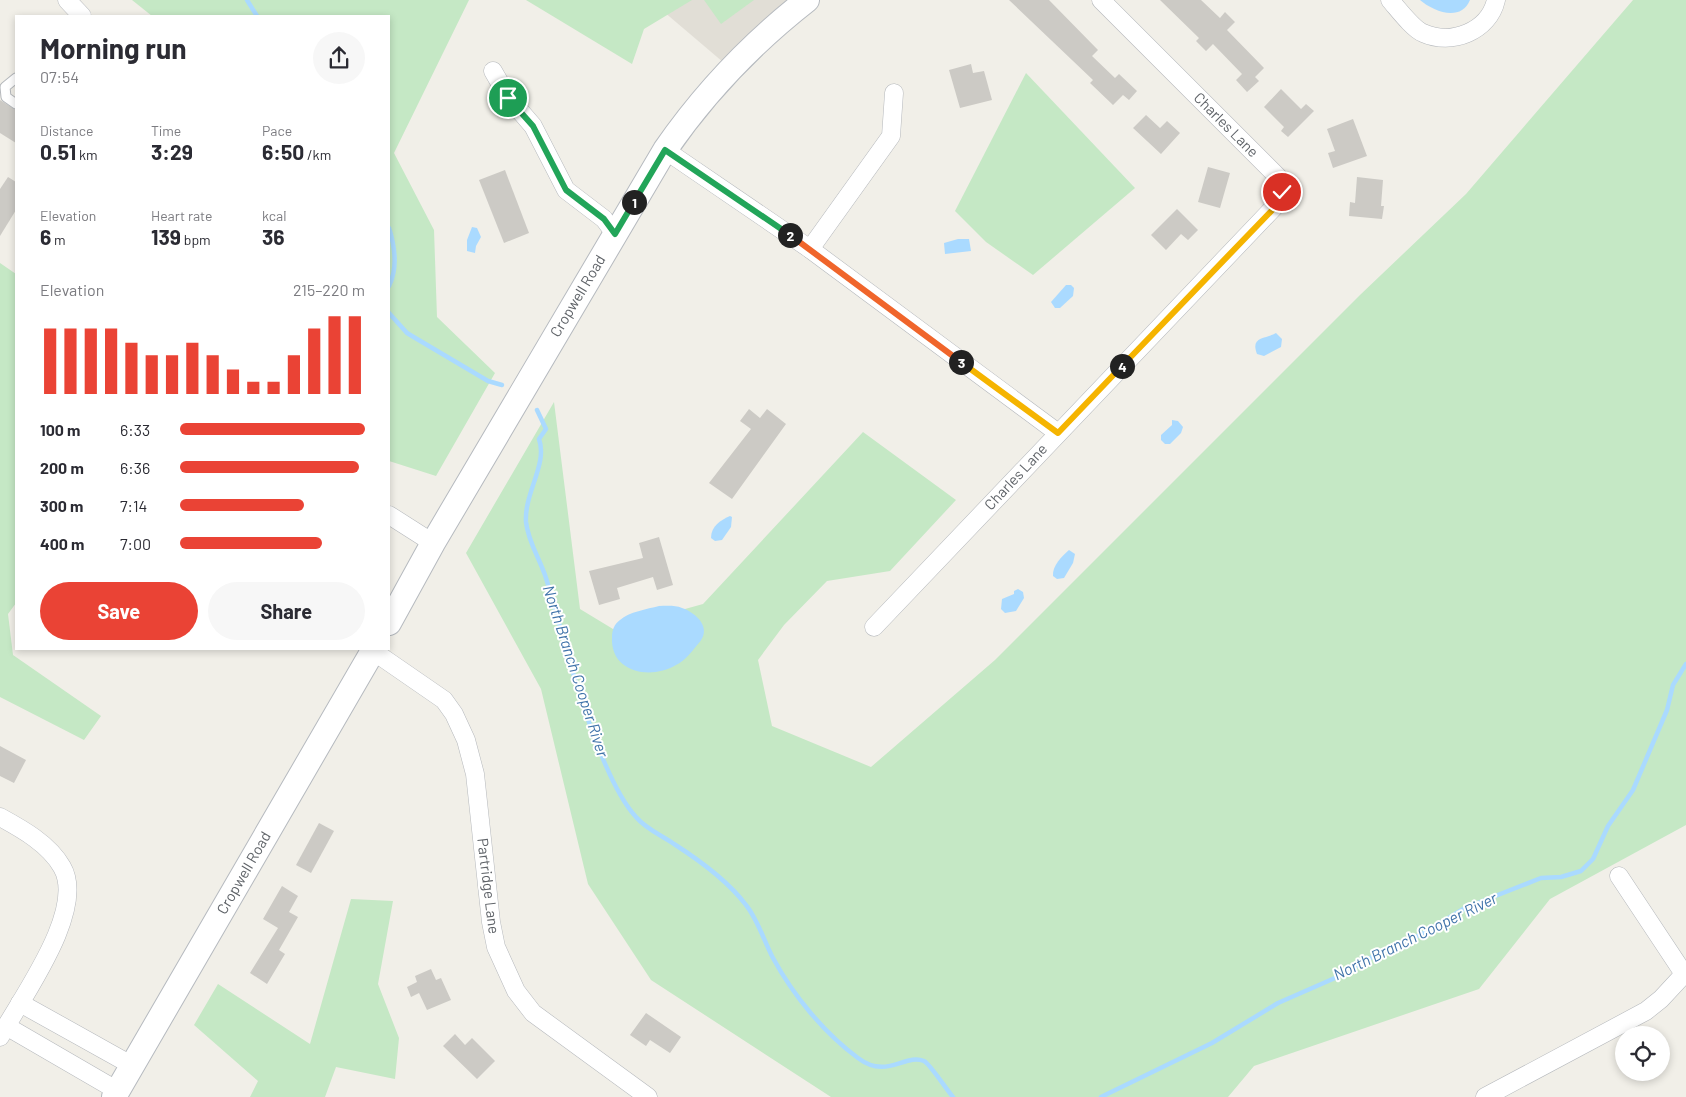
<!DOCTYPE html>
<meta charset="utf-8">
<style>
:root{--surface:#fff;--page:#f7f7f7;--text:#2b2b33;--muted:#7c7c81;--accent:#ea4335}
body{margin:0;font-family:Barlow,sans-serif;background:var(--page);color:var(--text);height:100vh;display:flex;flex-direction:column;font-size:19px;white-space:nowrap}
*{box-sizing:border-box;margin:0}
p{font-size:16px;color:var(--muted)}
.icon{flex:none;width:28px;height:28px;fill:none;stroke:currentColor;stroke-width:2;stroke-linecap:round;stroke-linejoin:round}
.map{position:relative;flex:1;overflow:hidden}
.panel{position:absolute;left:15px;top:15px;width:375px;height:635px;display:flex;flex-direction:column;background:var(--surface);border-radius:0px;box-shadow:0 2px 8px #0003}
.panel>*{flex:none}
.buttons{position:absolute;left:1615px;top:1026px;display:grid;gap:10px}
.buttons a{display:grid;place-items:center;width:55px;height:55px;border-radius:50%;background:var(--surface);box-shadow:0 2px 8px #0003;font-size:25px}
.pin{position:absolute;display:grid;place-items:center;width:42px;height:42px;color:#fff;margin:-21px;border:2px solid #fff;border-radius:50%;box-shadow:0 1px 5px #0007}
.km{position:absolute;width:25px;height:25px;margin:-12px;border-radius:50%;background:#222;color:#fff;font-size:14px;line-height:25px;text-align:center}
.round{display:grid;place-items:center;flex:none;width:52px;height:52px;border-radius:26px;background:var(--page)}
.summary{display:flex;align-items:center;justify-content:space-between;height:85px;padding:0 25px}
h1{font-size:28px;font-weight:700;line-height:38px}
.stats{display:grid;grid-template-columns:repeat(3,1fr);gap:8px;height:85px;padding:5px 25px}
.stats div{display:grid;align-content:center}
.stats b{font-size:21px;font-weight:700}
.stats small{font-size:14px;font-weight:400}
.stats p{font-size:14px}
.chart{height:140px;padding:10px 25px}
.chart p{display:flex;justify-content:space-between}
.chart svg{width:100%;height:90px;margin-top:5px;stroke:var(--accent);stroke-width:6}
.button{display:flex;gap:10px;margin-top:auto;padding:10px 25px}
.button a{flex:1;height:58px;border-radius:30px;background:var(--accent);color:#fff;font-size:20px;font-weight:700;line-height:58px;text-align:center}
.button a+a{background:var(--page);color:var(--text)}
ul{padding:0 25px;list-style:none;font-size:16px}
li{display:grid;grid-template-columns:80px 60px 1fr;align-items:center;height:38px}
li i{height:12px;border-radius:6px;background:var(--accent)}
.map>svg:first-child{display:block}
.education{fill:#e1ded6}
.green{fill:#c5e8c5}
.water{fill:#aadaff}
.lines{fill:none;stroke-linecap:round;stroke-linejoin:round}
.stream{stroke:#aadaff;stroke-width:4.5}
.building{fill:#cccac5}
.lane-casing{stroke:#b5b8bc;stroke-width:11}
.street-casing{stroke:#b5b8bc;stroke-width:19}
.secondary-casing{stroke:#b6babf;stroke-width:26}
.lane{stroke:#fff;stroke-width:9}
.street{stroke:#fff;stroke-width:18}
.secondary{stroke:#fff;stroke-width:24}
.split-1-casing{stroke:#fff;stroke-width:10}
.split-2-casing{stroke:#fff;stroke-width:10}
.split-3-casing{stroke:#fff;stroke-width:10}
.split-4-casing{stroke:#fff;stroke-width:10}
.split-5-casing{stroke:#fff;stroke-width:10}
.split-1{stroke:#22a559;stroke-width:6}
.split-2{stroke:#22a559;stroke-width:6}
.split-3{stroke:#f0652b;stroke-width:6}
.split-4{stroke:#f5b400;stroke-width:6}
.split-5{stroke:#f5b400;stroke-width:6}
.labels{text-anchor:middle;stroke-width:4;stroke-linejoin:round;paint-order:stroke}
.street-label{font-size:15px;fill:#5f6368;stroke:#fff}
.water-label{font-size:16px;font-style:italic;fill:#4174aa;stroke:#fff}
</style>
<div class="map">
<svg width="1686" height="1097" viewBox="0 0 1686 1097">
<rect width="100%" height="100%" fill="#f1efe8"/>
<polygon class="education" points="650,0 807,0 730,68"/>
<g class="green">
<polygon points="132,0 469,0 394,153 434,230 437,317 495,373 436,476 389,461 389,16 152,16"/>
<polygon points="526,0 692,0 644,29 632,64"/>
<polygon points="704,0 754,0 721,24"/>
<polygon points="1633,0 1686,0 1686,825 1550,899 1479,989 1254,1066 1228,1097 831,1097 651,980 588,884 541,689 466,553 554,402 580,609 613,629 703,604 863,432 956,500 890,571 827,581 784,625 758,660 772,726 871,767 995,660 1360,295 1466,194"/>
<polygon points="1026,73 1135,188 1033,275 986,242 955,211"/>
<polygon points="0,263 16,274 16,603 8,614 13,655 101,716 84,740 0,697"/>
<polygon points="351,899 393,901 378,984 399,1038 395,1079 336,1067 325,1097 250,1097 258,1081 194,1025 218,984 310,1044"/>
</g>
<g class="water">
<path d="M1420 0H1470C1461 22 1434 12 1420 0Z"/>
<polygon points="472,227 477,228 481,237 476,246 475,253 467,251 467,240"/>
<polygon points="958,239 969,239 971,251 945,254 944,243"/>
<polygon points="1066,285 1071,285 1074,288 1073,296 1060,308 1055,308 1051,302"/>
<path d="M1276 333 1282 339 1281 347 1264 356 1257 354C1250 336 1266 339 1276 333Z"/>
<polygon points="1172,420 1178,421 1183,427 1181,433 1170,444 1165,444 1161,440 1161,435 1172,425"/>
<path d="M730 516 732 517 731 527 722 540 715 541 711 538C711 526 721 520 730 516Z"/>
<path d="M1069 550 1075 554 1073 563 1064 578 1057 579 1053 576C1052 566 1062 556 1069 550Z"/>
<polygon points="1018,589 1023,592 1024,598 1016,611 1005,613 1001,609 1002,599 1014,594 1014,591"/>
<path d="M659 606C666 606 675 605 682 608 697 613 713 629 698 644 692 651 685 661 676 665 651 680 610 673 612 637 612 631 614 624 620 620 629 612 647 609 659 606Z"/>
</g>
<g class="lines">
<g class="stream">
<polyline points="247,0 257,16"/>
<path d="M389 228C395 247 398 268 389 286"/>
<polyline points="389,313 407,333 417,339 488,381 502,385"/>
<path d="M537 410 546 429 539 439C548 464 524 493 526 522 528 542 540 559 546 578 559 620 569 663 583 705 594 737 613 792 636 817 646 829 661 835 674 844 699 860 728 881 746 905 758 920 764 941 773 958 793 995 824 1033 858 1058 887 1080 905 1053 924 1061 930 1064 946 1089 953 1097"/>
<polyline points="1101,1097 1212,1043 1278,1003 1335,978 1379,953 1422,934 1465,908 1541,878 1561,877 1581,871 1593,859 1608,826 1633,790 1667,710 1673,685 1686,664"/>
</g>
</g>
<g class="building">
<polygon points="1009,0 1049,0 1098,50 1092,56 1115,78 1119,74 1137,91 1129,100 1123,95 1113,105 1090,83 1093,80"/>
<polygon points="1160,0 1201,0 1220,18 1225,12 1235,22 1227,30 1264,68 1255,77 1259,81 1247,92 1236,80 1242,74 1213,44 1206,51 1196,41 1199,38"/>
<polygon points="971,64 973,73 984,71 992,100 960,108 949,70"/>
<polygon points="1281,89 1301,109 1306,104 1314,111 1288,137 1281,131 1284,127 1264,107"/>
<polygon points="0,100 16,110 16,143 0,133"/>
<polygon points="1146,115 1160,128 1167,121 1180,133 1161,154 1133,128"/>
<polygon points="1353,119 1367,156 1333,168 1328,153 1335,151 1327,129"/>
<polygon points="1208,167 1230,173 1220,208 1198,202"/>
<polygon points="505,170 529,233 504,243 479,180"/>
<polygon points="8,177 16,182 16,210 0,236 0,189"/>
<polygon points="1357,177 1383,180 1381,206 1384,206 1382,219 1349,216 1350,202 1355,203"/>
<polygon points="1177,209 1198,230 1188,240 1181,234 1166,250 1151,235"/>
<polygon points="749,409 760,418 767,409 786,424 732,499 709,483 751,429 740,421"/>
<polygon points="659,537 673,585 657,590 653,577 617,588 620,599 599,605 589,571 643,558 639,543"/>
<polygon points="0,746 26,760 14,783 0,776"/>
<polygon points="319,823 334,831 311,873 296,865"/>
<polygon points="282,886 298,896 289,912 298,917 279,950 285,954 267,984 250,973 278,928 263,919"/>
<polygon points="431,969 436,980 441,978 451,1000 427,1010 419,993 411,997 407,987 417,982 415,976"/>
<polygon points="646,1013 681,1037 670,1053 650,1040 646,1046 630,1035"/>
<polygon points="455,1034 465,1045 472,1038 495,1061 477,1079 443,1046"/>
</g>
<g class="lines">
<defs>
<polyline id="lane" points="16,78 5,87 6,97 16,104"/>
<g id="street">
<polyline points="67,0 82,16"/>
<path d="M1390 0C1398 9 1413 29 1423 33 1452 46 1489 31 1496 0"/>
<polyline points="493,71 508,97 533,126 566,190 604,219 615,234"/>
<polyline points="665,150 810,249 1058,433"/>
<polyline points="810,249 891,136 894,93"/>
<polyline points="389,515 433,543"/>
<polyline points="874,627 1278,203 1282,192 1280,179 1101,0"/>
<polyline points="373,651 444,700 454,714 466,740 475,774 491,922 496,947 516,991 533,1013 648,1097"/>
<path d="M0 817C22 829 49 844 62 867 87 910 21 998 0 1037"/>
<polyline points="1619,876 1684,974"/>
<polyline points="20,1003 133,1066"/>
<polyline points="6,1026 118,1091"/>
<polyline points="1485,1097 1646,1011 1661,999 1686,972"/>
</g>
<g id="secondary">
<path d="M389 623 433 543 665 150C705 92 752 43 807 0"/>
<polyline points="114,1097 374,649"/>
</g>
</defs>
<use href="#lane" class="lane-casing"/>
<use href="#street" class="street-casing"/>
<use href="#secondary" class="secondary-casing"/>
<use href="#lane" class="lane"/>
<use href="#street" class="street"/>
<use href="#secondary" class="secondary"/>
</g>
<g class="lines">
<defs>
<polyline id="split-1" points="508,98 533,126 566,190 604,219 615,234 634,202"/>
<polyline id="split-2" points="634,202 665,150 790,235"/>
<polyline id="split-3" points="790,235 961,362"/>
<polyline id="split-4" points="961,362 1058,433 1122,366"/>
<polyline id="split-5" points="1122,366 1278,204 1282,192"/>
</defs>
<use href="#split-1" class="split-1-casing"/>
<use href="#split-2" class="split-2-casing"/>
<use href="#split-3" class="split-3-casing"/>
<use href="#split-4" class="split-4-casing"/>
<use href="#split-5" class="split-5-casing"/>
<use href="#split-1" class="split-1"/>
<use href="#split-2" class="split-2"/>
<use href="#split-3" class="split-3"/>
<use href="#split-4" class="split-4"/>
<use href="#split-5" class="split-5"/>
</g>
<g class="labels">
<g class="street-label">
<text transform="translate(1226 125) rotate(45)" y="5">Charles Lane</text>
<text transform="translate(578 296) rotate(-59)" y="5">Cropwell Road</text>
<text transform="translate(1016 477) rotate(-47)" y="5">Charles Lane</text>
<text transform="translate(244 873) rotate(-60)" y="5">Cropwell Road</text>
<text transform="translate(488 886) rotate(83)" y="5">Partridge Lane</text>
</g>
<g class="water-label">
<text transform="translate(576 671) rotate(72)" y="6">North Branch Cooper River</text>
<text transform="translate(1415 936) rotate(-26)" y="6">North Branch Cooper River</text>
</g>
</g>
</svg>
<div class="buttons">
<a><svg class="icon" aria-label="locate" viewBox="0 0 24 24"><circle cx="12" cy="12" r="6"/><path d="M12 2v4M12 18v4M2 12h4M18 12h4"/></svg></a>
</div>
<div class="pin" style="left:508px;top:98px;background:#1e9e55"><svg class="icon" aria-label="arrive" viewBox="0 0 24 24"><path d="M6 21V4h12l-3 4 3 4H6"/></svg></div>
<div class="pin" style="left:1282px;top:192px;background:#d93025"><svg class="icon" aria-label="check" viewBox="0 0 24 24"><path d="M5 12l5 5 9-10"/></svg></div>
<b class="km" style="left:634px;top:202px">1</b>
<b class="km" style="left:790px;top:235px">2</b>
<b class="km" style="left:961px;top:362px">3</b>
<b class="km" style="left:1122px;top:366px">4</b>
<section class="panel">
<div class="summary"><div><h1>Morning run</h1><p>07:54</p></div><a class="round"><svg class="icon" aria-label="share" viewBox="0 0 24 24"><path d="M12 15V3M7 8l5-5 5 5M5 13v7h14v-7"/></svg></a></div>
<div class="stats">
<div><p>Distance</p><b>0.51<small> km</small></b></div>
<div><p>Time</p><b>3:29</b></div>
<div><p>Pace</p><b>6:50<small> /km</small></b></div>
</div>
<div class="stats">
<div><p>Elevation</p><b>6<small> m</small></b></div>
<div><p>Heart rate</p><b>139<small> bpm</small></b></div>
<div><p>kcal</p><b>36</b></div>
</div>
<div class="chart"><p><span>Elevation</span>215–220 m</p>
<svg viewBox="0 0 160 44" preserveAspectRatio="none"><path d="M5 44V12M15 44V12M25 44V12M35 44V12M45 44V19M55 44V25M65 44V25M75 44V19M85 44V25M95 44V32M105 44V38M115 44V38M125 44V25M135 44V12M145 44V6M155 44V6"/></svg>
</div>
<ul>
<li><b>100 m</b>6:33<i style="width:100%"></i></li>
<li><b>200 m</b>6:36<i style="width:97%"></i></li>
<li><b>300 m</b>7:14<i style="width:67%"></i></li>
<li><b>400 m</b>7:00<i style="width:77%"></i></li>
</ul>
<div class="button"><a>Save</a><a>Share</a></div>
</section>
</div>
